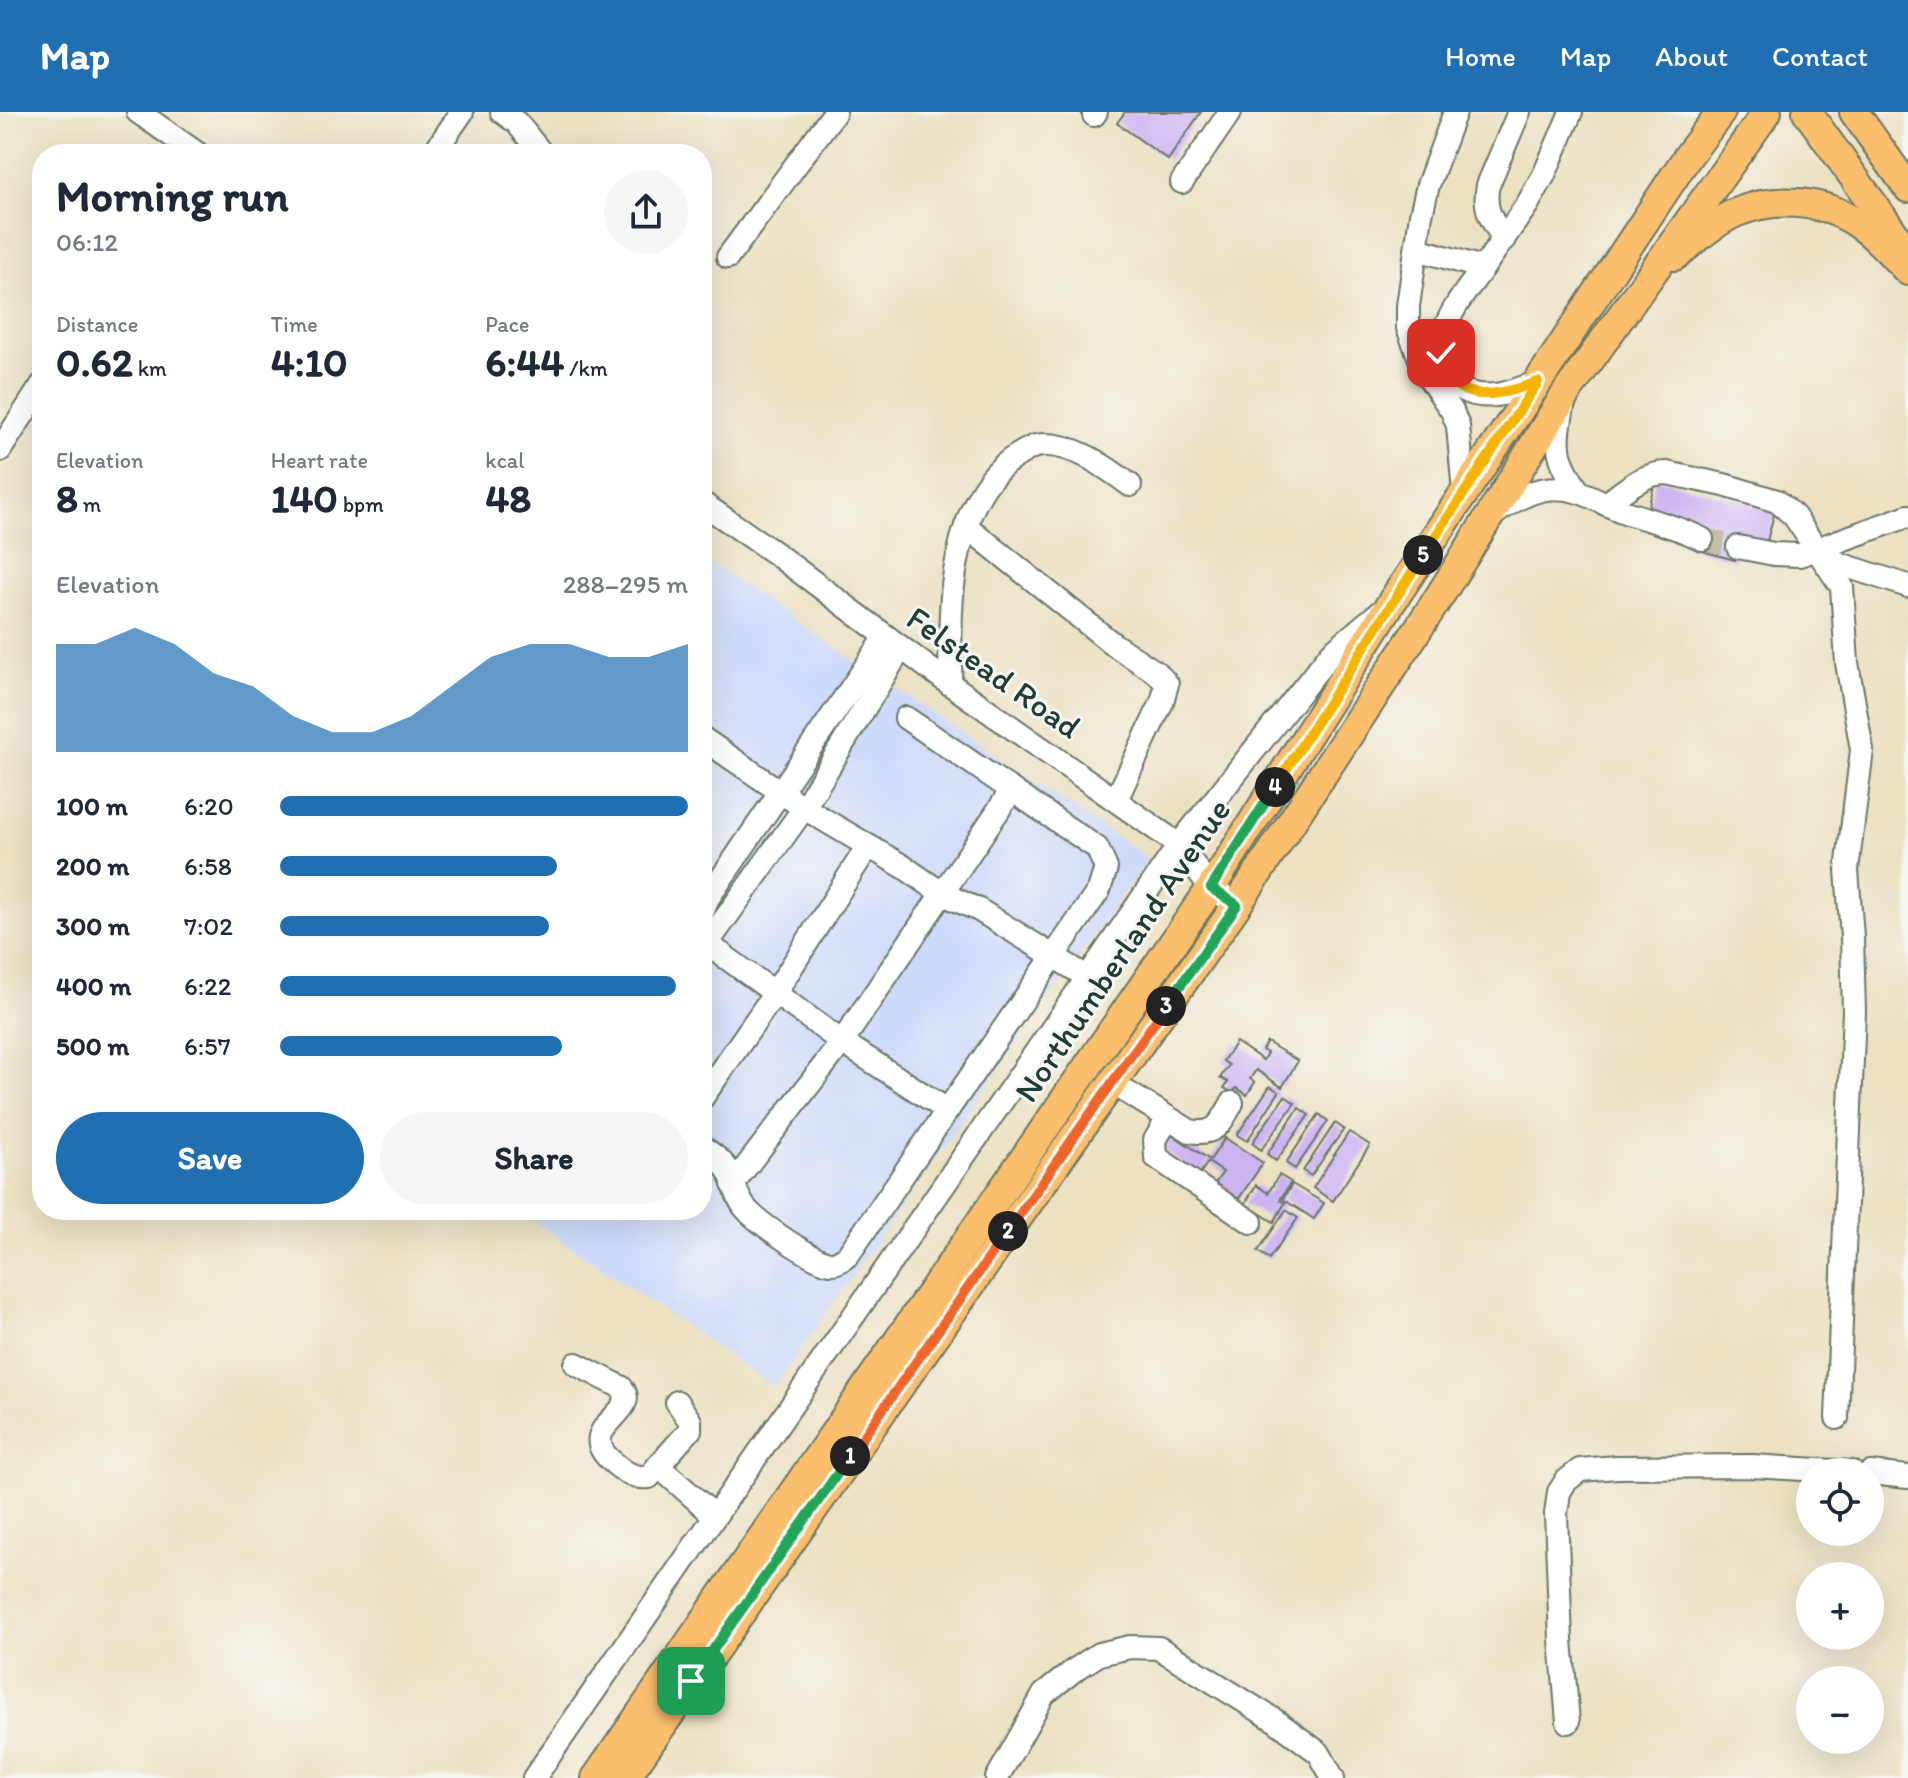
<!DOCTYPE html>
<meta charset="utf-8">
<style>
:root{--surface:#fff;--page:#f6f6f7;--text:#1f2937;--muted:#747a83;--accent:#1f6fb2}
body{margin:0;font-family:Itim,sans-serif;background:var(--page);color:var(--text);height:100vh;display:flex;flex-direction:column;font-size:30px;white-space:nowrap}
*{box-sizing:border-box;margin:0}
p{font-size:26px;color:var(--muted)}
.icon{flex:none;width:44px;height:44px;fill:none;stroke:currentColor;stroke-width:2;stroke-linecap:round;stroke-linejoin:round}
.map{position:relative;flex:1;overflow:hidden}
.drawer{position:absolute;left:32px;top:32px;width:680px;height:1076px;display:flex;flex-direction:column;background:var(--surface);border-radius:32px;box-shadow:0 8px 32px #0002}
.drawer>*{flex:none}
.controls{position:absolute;left:1796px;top:1346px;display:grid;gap:16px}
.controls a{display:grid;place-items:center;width:88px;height:88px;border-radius:50%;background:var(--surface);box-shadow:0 8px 32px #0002;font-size:40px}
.pin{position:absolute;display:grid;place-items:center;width:68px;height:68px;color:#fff;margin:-34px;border-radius:16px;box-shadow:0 4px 12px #0006}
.km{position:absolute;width:40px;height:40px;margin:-20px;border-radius:50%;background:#222;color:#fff;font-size:22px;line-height:40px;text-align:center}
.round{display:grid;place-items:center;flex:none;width:84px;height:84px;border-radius:42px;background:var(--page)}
.overview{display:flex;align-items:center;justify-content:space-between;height:136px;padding:0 24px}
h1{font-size:44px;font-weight:700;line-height:60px}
.figures{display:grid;grid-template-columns:repeat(3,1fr);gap:12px;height:136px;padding:8px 24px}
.figures div{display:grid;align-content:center}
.figures b{font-size:40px;font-weight:700}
.figures small{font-size:22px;font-weight:400}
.figures p{font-size:22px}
.chart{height:224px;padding:16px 24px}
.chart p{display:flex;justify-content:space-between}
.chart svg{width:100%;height:144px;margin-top:8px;fill:var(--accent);opacity:.7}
.cta{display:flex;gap:16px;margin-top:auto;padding:16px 24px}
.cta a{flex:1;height:92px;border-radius:48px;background:var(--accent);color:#fff;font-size:32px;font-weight:700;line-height:92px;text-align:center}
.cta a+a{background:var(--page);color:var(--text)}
ul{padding:0 24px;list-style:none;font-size:26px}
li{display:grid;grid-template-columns:128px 96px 1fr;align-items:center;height:60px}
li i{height:20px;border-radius:10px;background:var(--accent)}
header{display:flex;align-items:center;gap:48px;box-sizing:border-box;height:112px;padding:0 40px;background:var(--accent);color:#fff}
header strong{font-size:38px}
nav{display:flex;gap:44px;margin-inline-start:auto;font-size:28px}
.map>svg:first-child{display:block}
.built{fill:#cedafa}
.building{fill:#ccb4f3}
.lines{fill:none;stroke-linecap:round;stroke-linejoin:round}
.minor-tunnel{stroke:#c3c0a6;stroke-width:22;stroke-dasharray:22 11;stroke-linecap:butt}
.minor-casing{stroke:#677666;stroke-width:26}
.major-casing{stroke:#677666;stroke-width:32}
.minor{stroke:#fff;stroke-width:22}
.major{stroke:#fabe6d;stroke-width:28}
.split-1-casing{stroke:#fff;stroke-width:16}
.split-2-casing{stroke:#fff;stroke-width:16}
.split-3-casing{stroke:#fff;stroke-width:16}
.split-4-casing{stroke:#fff;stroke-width:16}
.split-5-casing{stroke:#fff;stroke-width:16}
.split-6-casing{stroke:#fff;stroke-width:16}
.split-1{stroke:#22a559;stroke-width:10}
.split-2{stroke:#f0652b;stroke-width:10}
.split-3{stroke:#f0652b;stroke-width:10}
.split-4{stroke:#22a559;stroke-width:10}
.split-5{stroke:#f5b400;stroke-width:10}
.split-6{stroke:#f5b400;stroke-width:10}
.labels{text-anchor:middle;stroke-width:6;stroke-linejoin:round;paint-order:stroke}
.street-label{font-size:34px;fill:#1f3d34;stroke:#f6f6f2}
</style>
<header>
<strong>Map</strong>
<nav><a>Home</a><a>Map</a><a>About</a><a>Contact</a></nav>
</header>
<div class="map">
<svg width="1908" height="1666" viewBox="0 0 1908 1666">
<rect width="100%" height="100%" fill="#f6f6f2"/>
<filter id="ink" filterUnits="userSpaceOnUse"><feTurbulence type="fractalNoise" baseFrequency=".0125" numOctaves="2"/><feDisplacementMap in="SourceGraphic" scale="16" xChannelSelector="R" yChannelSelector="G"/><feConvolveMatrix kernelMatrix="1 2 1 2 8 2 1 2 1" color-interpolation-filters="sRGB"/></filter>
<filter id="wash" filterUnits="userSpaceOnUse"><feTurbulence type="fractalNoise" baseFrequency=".006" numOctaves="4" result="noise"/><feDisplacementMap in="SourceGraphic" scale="32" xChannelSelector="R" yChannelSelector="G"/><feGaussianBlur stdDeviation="1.8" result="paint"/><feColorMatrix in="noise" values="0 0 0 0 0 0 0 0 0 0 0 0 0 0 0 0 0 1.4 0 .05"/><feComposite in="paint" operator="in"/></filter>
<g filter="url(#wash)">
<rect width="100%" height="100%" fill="#ece1c2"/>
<polygon class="built" points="702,446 1148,746 774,1275 518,1098 702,1098"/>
<g id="blocks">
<g class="building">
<polygon points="1125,0 1201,0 1168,48 1117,11"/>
<polygon points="1656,366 1775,398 1766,433 1741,426 1735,448 1698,438 1705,416 1647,400"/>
<polygon points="1236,930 1263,948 1267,941 1262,938 1267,930 1298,949 1282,975 1256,958 1250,967 1255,970 1247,983 1236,976 1233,981 1224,976 1228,970 1220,966 1229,953 1223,949"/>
<polygon points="1270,974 1279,980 1247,1029 1237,1023"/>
<polygon points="1285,984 1295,991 1261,1038 1252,1031"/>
<polygon points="1299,996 1309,1003 1276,1049 1267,1042"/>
<polygon points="1319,1002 1328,1009 1295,1057 1286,1051"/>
<polygon points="1335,1011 1344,1017 1311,1064 1303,1059"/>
<polygon points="1167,1019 1210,1048 1225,1026 1263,1051 1237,1089 1214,1073 1223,1060 1208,1050 1199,1063 1157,1034"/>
<polygon points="1349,1020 1370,1033 1333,1089 1313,1076"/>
<polygon points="1279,1063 1291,1070 1280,1088 1285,1091 1274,1110 1245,1092 1256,1073 1268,1081"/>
<polygon points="1292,1072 1324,1091 1314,1107 1283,1087"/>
<polygon points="1286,1098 1298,1106 1269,1147 1258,1139"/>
</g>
</g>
</g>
<g filter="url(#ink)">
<use href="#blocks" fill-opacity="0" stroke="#677666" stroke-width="2"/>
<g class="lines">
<polyline class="minor-tunnel" points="1702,427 1738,435"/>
<defs>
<g id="minor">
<polyline points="138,0 198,42"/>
<polyline points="502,0 517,11 542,42"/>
<polyline points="1455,0 1428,73 1421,103 1408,194 1408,216 1425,260 1452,299 1458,314 1464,380"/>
<polyline points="1094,3 1096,0"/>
<polyline points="433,42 462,0"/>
<polyline points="1182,70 1230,0"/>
<path d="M1504 127C1491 108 1483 96 1488 73L1519 0"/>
<polyline points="1417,137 1483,156 1527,93 1544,63 1571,0"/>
<polyline points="728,145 835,0"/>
<path d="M1483 156C1470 174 1454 193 1446 214 1432 254 1452 288 1496 283 1511 281 1525 275 1538 270"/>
<path d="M1564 291C1555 331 1555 345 1579 380"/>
<polyline points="0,338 42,273"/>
<polyline points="702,391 776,442 950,572 1179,733 1211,776 1237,793"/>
<path d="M1606 392C1625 378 1643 361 1667 361L1724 373 1777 389 1794 404 1842 475 1847 551 1862 638 1847 758 1852 825 1854 899 1837 1306"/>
<path d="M1493 403C1519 384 1545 369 1579 380 1595 385 1609 395 1625 400 1651 409 1677 414 1702 427"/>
<polyline points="966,414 1113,532 1157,561 1167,572 1162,590 1116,688"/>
<polyline points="1738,435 1774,442 1800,443 1908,404"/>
<polyline points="1825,443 1840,452 1908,474"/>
<path d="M950 572C951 540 949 506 953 474 959 426 974 367 1020 342 1024 340 1031 335 1036 334 1068 327 1106 355 1130 373"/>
<polyline points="702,626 804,696 904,755 943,782 979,798 1087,865"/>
<polyline points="702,802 708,786 886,525"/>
<polyline points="702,828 842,930 947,998"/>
<polyline points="702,839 804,696 901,536"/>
<path d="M1112 971 1190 1019C1216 1024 1221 1011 1232 991"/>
<polyline points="702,986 775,881 868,734"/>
<polyline points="1168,1006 1155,1028 1156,1045 1251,1110"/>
<path d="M702 1035C712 1042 723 1049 729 1060 735 1073 737 1088 748 1099 759 1111 816 1151 831 1151 838 1151 843 1147 848 1143L1099 778 1106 756 1097 736 906 606"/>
<polyline points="733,1072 842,930 1012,678"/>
<path d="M576 1252 621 1275C645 1302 568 1315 615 1352 627 1362 634 1366 649 1365L658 1354"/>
<polyline points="677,1290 690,1309 690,1318 658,1354 715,1404"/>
<polyline points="1870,1361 1908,1365"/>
<polyline points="1568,1610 1561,1528 1556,1402 1559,1380 1566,1369 1580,1358 1617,1355 1752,1354 1852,1360"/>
<polyline points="534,1666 1179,733 1331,541 1380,500"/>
<polyline points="997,1666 1044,1582 1073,1559 1099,1542 1130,1535 1159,1536 1276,1609 1319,1641 1333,1666"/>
</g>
<g id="major">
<polyline points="1807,0 1908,141"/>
<polyline points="1854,0 1908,76"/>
<path d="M1675 144C1694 129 1713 111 1735 101 1777 83 1828 88 1864 116 1880 128 1894 145 1908 159"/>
<polyline points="596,1666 1211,776 1391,491 1688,44 1721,0"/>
<polyline points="625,1666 1237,793 1439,485 1567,280 1767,0"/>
</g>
</defs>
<use href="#minor" class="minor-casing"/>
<use href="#major" class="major-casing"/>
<use href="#minor" class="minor"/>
<use href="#major" class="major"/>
</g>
</g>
<g class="lines" filter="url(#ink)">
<defs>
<polyline id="split-1" points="691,1569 850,1344"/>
<polyline id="split-2" points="850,1344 1008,1119"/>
<polyline id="split-3" points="1008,1119 1166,894"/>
<polyline id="split-4" points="1166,894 1237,793 1211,776 1275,675"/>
<polyline id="split-5" points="1275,675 1423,443"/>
<path id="split-6" d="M1423 443 1538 270C1497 284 1451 297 1441 241"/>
</defs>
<use href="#split-1" class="split-1-casing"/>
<use href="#split-2" class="split-2-casing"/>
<use href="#split-3" class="split-3-casing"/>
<use href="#split-4" class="split-4-casing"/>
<use href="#split-5" class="split-5-casing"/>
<use href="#split-6" class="split-6-casing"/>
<use href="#split-1" class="split-1"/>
<use href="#split-2" class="split-2"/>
<use href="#split-3" class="split-3"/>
<use href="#split-4" class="split-4"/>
<use href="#split-5" class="split-5"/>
<use href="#split-6" class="split-6"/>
</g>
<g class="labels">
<g class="street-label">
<text transform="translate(994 560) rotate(35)" y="12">Felstead Road</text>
<text transform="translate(1122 838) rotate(-56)" y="12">Northumberland Avenue</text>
</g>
</g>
</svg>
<div class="controls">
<a><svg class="icon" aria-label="locate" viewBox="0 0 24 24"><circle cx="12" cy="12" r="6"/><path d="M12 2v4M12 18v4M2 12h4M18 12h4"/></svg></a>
<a>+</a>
<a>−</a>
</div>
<div class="pin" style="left:691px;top:1569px;background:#1e9e55"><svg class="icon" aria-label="arrive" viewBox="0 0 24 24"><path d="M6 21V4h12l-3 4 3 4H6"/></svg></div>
<div class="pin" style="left:1441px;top:241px;background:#d93025"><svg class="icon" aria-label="check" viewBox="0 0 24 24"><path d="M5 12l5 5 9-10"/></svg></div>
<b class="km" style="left:850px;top:1344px">1</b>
<b class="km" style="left:1008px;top:1119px">2</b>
<b class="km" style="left:1166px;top:894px">3</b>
<b class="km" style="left:1275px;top:675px">4</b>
<b class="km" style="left:1423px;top:443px">5</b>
<section class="drawer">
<div class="overview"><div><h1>Morning run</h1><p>06:12</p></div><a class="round"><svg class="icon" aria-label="share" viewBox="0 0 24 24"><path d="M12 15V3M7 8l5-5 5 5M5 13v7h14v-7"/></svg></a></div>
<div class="figures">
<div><p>Distance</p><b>0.62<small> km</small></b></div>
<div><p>Time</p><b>4:10</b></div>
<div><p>Pace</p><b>6:44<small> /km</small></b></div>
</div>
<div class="figures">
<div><p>Elevation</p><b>8<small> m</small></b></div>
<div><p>Heart rate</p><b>140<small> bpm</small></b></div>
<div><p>kcal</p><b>48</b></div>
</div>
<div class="chart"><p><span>Elevation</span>288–295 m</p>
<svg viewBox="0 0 160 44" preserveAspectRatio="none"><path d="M0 44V11L10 11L20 6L30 11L40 20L50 24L60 33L70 38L80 38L90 33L100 24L110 15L120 11L130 11L140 15L150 15L160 11V44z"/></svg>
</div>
<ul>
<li><b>100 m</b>6:20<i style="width:100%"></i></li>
<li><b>200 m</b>6:58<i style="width:68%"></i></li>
<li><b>300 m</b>7:02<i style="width:66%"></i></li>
<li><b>400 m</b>6:22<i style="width:97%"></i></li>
<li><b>500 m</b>6:57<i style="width:69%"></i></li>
</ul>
<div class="cta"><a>Save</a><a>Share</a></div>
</section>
</div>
